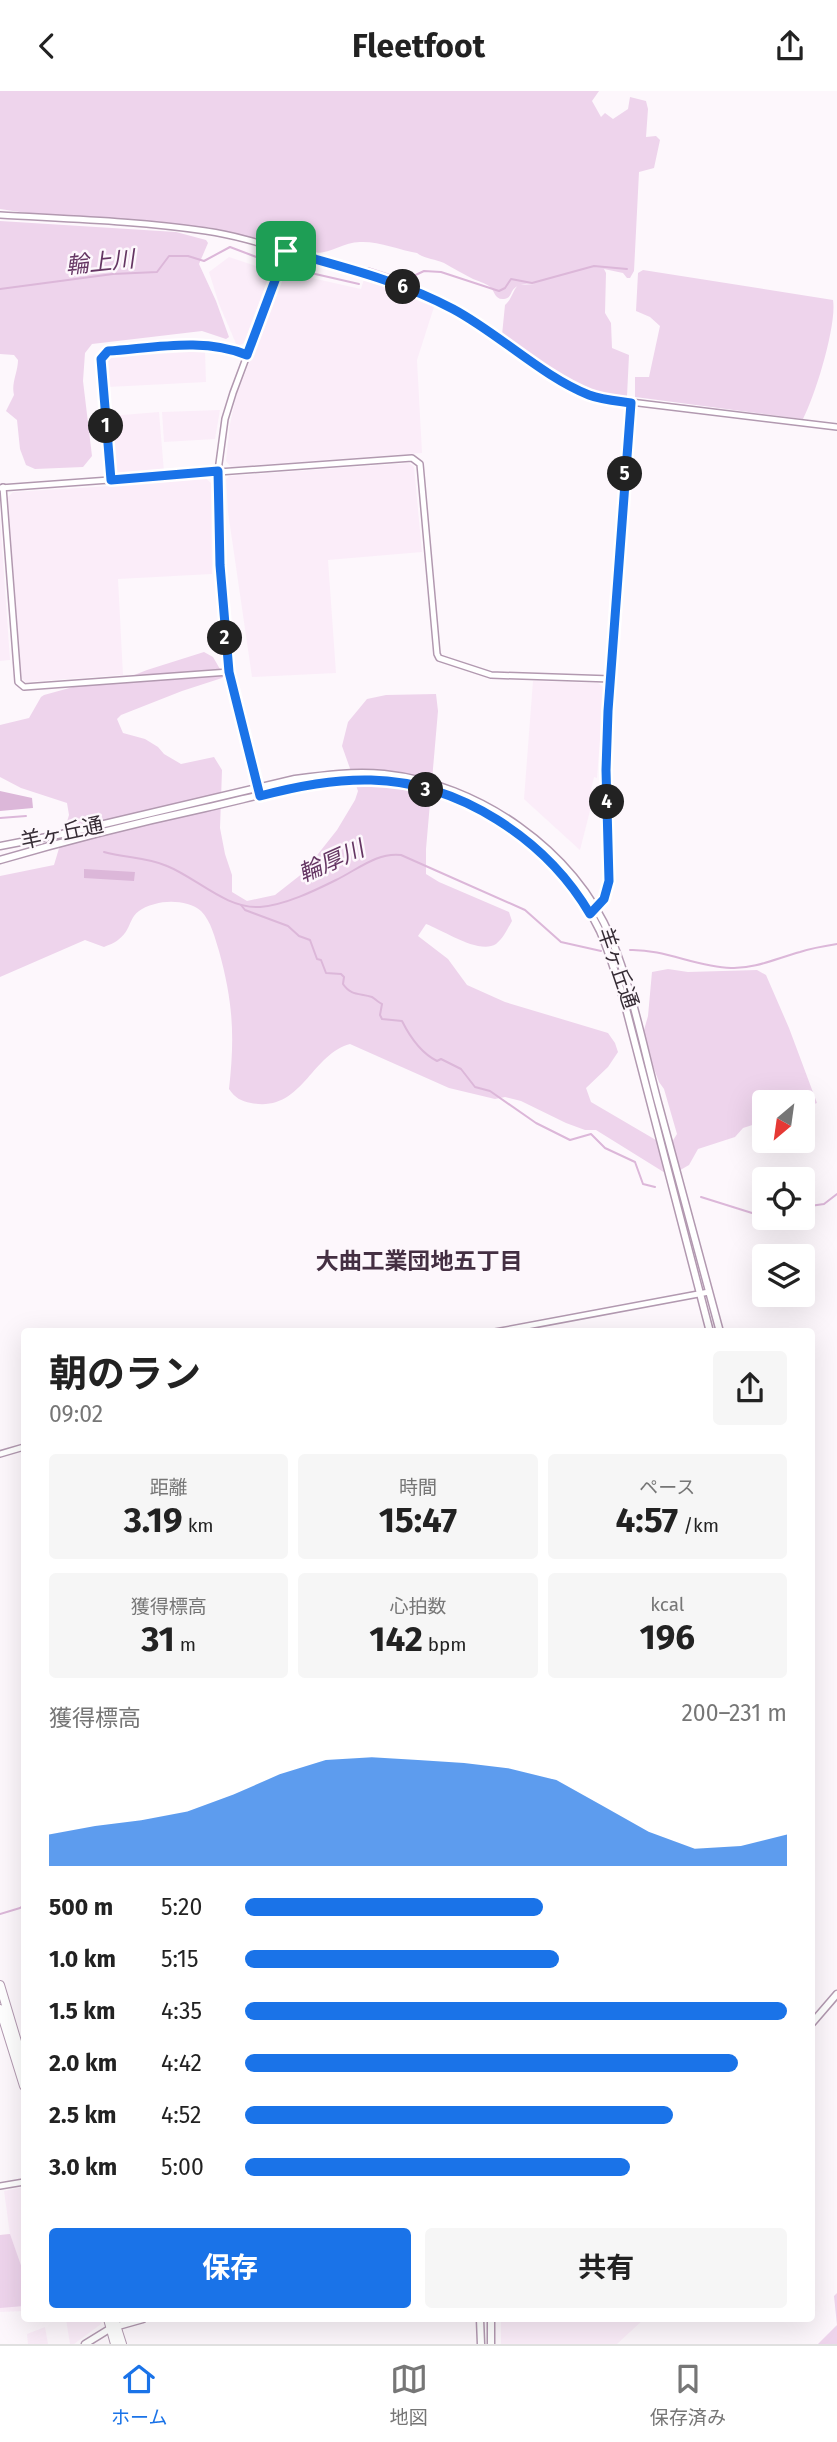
<!DOCTYPE html>
<html lang="ja">
<meta charset="utf-8">
<style>
:root{--surface:#fff;--page:#f6f6f6;--text:#222;--muted:#767676;--line:#e0e0e0;--accent:#1a73e8}
body{margin:0;font-family:"Fira Sans","Noto Sans JP",sans-serif;background:var(--page);color:var(--text);height:100vh;display:flex;flex-direction:column;font-size:26px;white-space:nowrap}
*{box-sizing:border-box;margin:0}
p{font-size:23px;color:var(--muted)}
.icon{flex:none;width:38px;height:38px;fill:none;stroke:currentColor;stroke-width:2;stroke-linecap:round;stroke-linejoin:round}
.map{position:relative;flex:1;overflow:hidden}
.side{position:absolute;left:21px;top:1237px;width:794px;height:994px;display:flex;flex-direction:column;background:var(--surface);border-radius:7px;box-shadow:0 7px 28px #0002}
.side>*{flex:none}
.needle{width:46px;rotate:209deg}
.controls{position:absolute;left:752px;top:999px;display:grid;gap:14px}
.controls a{display:grid;place-items:center;width:63px;height:63px;border-radius:7px;background:var(--surface);box-shadow:0 7px 28px #0002;font-size:35px}
.pin{position:absolute;display:grid;place-items:center;width:60px;height:60px;color:#fff;margin:-30px;border-radius:14px;box-shadow:0 4px 10px #0006}
.km{position:absolute;width:35px;height:35px;margin:-18px;border-radius:50%;background:#222;color:#fff;font-size:19px;line-height:35px;text-align:center}
.round{display:grid;place-items:center;flex:none;width:74px;height:74px;border-radius:7px;background:var(--page)}
.overview{display:flex;align-items:center;justify-content:space-between;height:119px;padding:0 28px}
h1{font-size:38px;font-weight:700;line-height:52px}
.stats{display:grid;grid-template-columns:repeat(3,1fr);gap:10px;height:119px;padding:7px 28px}
.stats div{display:grid;align-content:center;border-radius:7px;background:var(--page);text-align:center}
.stats b{font-size:35px;font-weight:700}
.stats small{font-size:19px;font-weight:400}
.stats p{font-size:19px}
.chart{height:196px;padding:14px 28px}
.chart p{display:flex;justify-content:space-between}
.chart svg{width:100%;height:126px;margin-top:7px;fill:var(--accent);opacity:.7}
.action{display:flex;gap:14px;margin-top:auto;padding:14px 28px}
.action a{flex:1;height:80px;border-radius:7px;background:var(--accent);color:#fff;font-size:28px;font-weight:700;line-height:80px;text-align:center}
.action a+a{background:var(--page);color:var(--text)}
ul{padding:0 28px;list-style:none;font-size:23px}
li{display:grid;grid-template-columns:112px 84px 1fr;align-items:center;height:52px}
li i{height:18px;border-radius:9px;background:var(--accent)}
header{display:flex;justify-content:space-between;align-items:center;height:91px;padding:0 28px;background:var(--surface);font-size:32px;font-weight:700}
.tabs{display:flex;justify-content:space-around;align-items:center;height:98px;border-top:2px solid var(--line);background:var(--surface);font-size:19px;color:var(--muted)}
.tabs a{display:grid;justify-items:center;gap:4px}
.tabs .on{color:var(--accent)}
.map>svg:first-child{display:block}
.built{fill:#fbedf9}
.green{fill:#eed4ec}
.water{fill:#dcb7d9}
.lines{fill:none;stroke-linecap:round;stroke-linejoin:round}
.stream{stroke:#dcb7d9;stroke-width:2}
.minor-casing{stroke:#b299b0;stroke-width:8}
.major-casing{stroke:#b299b0;stroke-width:9}
.highway-casing{stroke:#b299b0;stroke-width:10}
.minor{stroke:#fff;stroke-width:5}
.major{stroke:#fff;stroke-width:6}
.highway{stroke:#fff;stroke-width:8}
.route-casing{stroke:#fff;stroke-width:14}
.route{stroke:#1a73e8;stroke-width:9}
.labels{text-anchor:middle;stroke-width:5;stroke-linejoin:round;paint-order:stroke}
.street-label{font-size:21px;fill:#362c35;stroke:#fdf7fc}
.water-label{font-size:23px;font-style:italic;fill:#653663;stroke:#fdf7fc}
.neighbourhood-label{font-size:23px;font-weight:bold;fill:#442f42;stroke:#fdf7fc}
</style>
<header><svg class="icon" aria-label="back" viewBox="0 0 24 24"><path d="M15 5l-7 7 7 7"/></svg>Fleetfoot<svg class="icon" aria-label="share" viewBox="0 0 24 24"><path d="M12 15V3M7 8l5-5 5 5M5 13v7h14v-7"/></svg></header>
<div class="map">
<svg width="837" height="2253" viewBox="0 0 837 2253">
<rect width="100%" height="100%" fill="#fdf7fc"/>
<g class="built">
<polygon points="229,166 271,180 244,252 237,255 219,213 209,181"/>
<polygon points="285,181 361,198 364,188 434,216 417,269 422,362 231,376 226,370 230,333 236,305"/>
<polygon points="205,260 206,291 108,296 106,270 110,266"/>
<polygon points="220,319 215,348 164,351 162,321"/>
<polygon points="159,321 164,381 119,384 114,378 110,325"/>
<polygon points="409,372 414,376 422,461 328,469 336,582 252,586 228,421 226,388 229,385"/>
<polygon points="204,386 211,392 212,483 118,488 123,584 26,591 20,586 6,408 13,401 111,395"/>
<polygon points="0,426 10,569 0,570"/>
<polygon points="533,590 598,592 604,597 597,687 594,686 591,699 595,700 580,759 524,708"/>
<polygon points="24,2096 24,2220 0,2221 0,2144 10,2143 4,2100"/>
<polygon points="66,2228 103,2228 101,2233 74,2253 70,2253"/>
<polygon points="501,2228 644,2228 617,2253 501,2253"/>
<polygon points="45,2236 48,2253 28,2253 27,2243"/>
</g>
<g class="green">
<path d="M0 0H599L592 10 601 26 605 22 613 28 628 18 630 6 646 10 648 18 646 46 656 45 660 49 654 77 639 81 634 180 630 187H627L623 182 604 178 606 182 605 222 611 232 612 257 629 264 627 305C587 312 534 265 502 244L505 214C512 208 512 201 518 194L535 193C505 191 516 207 504 208 494 209 495 199 489 195 485 192 478 190 473 188 463 183 453 177 444 172 435 168 425 168 417 162 400 159 378 150 360 151 344 151 332 162 316 162L208 136H180L162 131 61 124 53 126 0 118Z"/>
<path d="M0 130 176 141 206 149 208 152 199 173 216 210 229 246 226 248 202 240 92 253 85 262 83 290 92 365 83 376 35 378 26 374 20 358 17 329 6 320 14 304C11 292 18 281 18 269L14 264 0 263Z"/>
<path d="M643 179 833 209C837 233 816 303 803 328L635 306V286H649L660 235 650 226 636 220 638 182Z"/>
<path d="M204 561 213 566 224 585 222 587 182 600 121 624 117 628 123 642 145 648 158 656 164 663 181 673 214 666 222 679 220 737 225 763 232 784V801L247 810 275 804 303 782 337 739 355 709 358 700 342 655 348 631 367 608 386 604 436 603 438 620 426 758V783L439 791 509 821 512 830C508 837 503 848 496 853 479 864 443 839 426 833L418 845 448 868 467 894 505 911 608 942 615 952 618 961 608 976 586 997 591 1011 661 1052 672 1051 677 1043 664 998 659 991 642 946 648 925 652 881 668 878 688 881 757 879 766 884 789 937 817 1012 803 1017V1012H765V1030L743 1037 735 1046 698 1058 689 1074 670 1085 596 1039H585L566 1032 521 1010 505 1006 495 1008 449 997 350 953C310 964 302 1022 251 1012 241 1010 235 1007 229 998 235 945 233 911 219 860 215 847 211 830 201 820 190 810 168 809 155 813 124 821 136 836 118 849 115 852 108 854 104 856L85 849 0 886V785L54 774 69 724 67 712 21 697 0 686V634L29 627 41 606 44 604 95 590 114 592 147 579Z"/>
<polygon points="10,2143 24,2183 24,2215 0,2217 0,2144"/>
<polygon points="837,2202 837,2253 818,2253 837,2234 834,2205"/>
</g>
<g class="water">
<polygon points="0,700 32,707 33,717 0,720"/>
<polygon points="84,778 135,781 134,790 84,787"/>
</g>
<g class="lines">
<g class="stream">
<polyline points="289,177 359,193"/>
<polyline points="368,177 405,189 424,180 441,181 499,200 505,197 511,188 532,192 594,175 627,178"/>
<polyline points="0,198 113,183 157,181 169,165 188,165 204,170 230,156 272,172"/>
<polyline points="0,727 26,725"/>
<path d="M104 761C125 767 147 766 167 775 197 787 226 818 260 816 285 814 314 800 336 789 357 779 377 761 401 764L525 819 561 851 601 860"/>
<path d="M241 814 245 819 288 835 299 845 310 849 317 868 321 869 326 882 341 883 344 886 343 893C351 905 360 902 372 906 374 907 379 912 382 913L380 924 382 928 402 930C410 946 421 962 437 970L441 968 461 978 475 996 490 1000 536 1032 570 1049 591 1043 605 1057 635 1071 643 1093 655 1096"/>
<path d="M630 859C665 858 696 876 731 877 755 878 777 867 800 861 812 857 824 855 837 853"/>
<polyline points="701,1106 752,1122 765,1121"/>
<polyline points="803,1116 824,1113 837,1103"/>
<polyline points="0,1823 20,1817 24,1814"/>
</g>
<defs>
<g id="minor">
<path d="M0 124C68 128 138 130 206 140 241 145 275 157 309 167 351 179 394 190 435 209 496 237 547 297 614 309L837 336"/>
<path d="M111 389 101 268 108 260C153 257 204 246 247 264"/>
<polyline points="3,396 18,591 24,596 229,581"/>
<polyline points="0,397 412,367 420,373 437,563 439,567 491,584 611,588"/>
<polyline points="259,698 229,581 220,474 218,380 225,328 233,302 286,160"/>
<polyline points="590,823 604,808 609,790 606,679 608,620 631,312"/>
<polyline points="495,1241 709,1201"/>
<polyline points="0,1363 24,1356"/>
<polyline points="0,2095 24,2091"/>
</g>
<g id="major">
<path d="M0 755 62 743 295 688C324 684 354 680 384 683 479 693 573 758 611 847 633 900 644 960 659 1015 679 1091 700 1166 720 1241"/>
<path d="M0 769C68 749 136 732 205 717 260 705 315 687 372 689 465 693 560 756 600 840 610 863 617 887 624 910L710 1241"/>
<polyline points="812,1932 837,1903"/>
<polyline points="480,2228 481,2253"/>
<polyline points="491,2228 491,2253"/>
<polyline points="85,2253 111,2237 143,2228"/>
</g>
<g id="highway">
<polyline points="0,1894 24,1974"/>
<polyline points="0,1918 24,1995"/>
<polyline points="108,2228 115,2253"/>
<polyline points="114,2228 122,2253"/>
</g>
</defs>
<use href="#minor" class="minor-casing"/>
<use href="#major" class="major-casing"/>
<use href="#highway" class="highway-casing"/>
<use href="#minor" class="minor"/>
<use href="#major" class="major"/>
<use href="#highway" class="highway"/>
</g>
<g class="lines">
<defs>
<path id="route" d="M286 160C342 176 401 190 453 218 498 242 543 286 589 304 602 309 617 310 631 312L608 620 606 679 609 790 604 808 590 823C546 748 459 691 371 689 333 688 297 695 260 705L229 581 220 474 218 380 111 389 101 268 108 260C153 257 204 246 247 264Z"/>
</defs>
<use href="#route" class="route-casing"/>
<use href="#route" class="route"/>
</g>
<g class="labels">
<g class="street-label">
<text transform="translate(62 742) rotate(-12)" y="7">羊ヶ丘通</text>
<text transform="translate(618 877) rotate(71)" y="7">羊ヶ丘通</text>
</g>
<g class="water-label">
<text transform="translate(100 171) rotate(-6)" y="8">輪上川</text>
<text transform="translate(331 770) rotate(-24)" y="8">輪厚川</text>
</g>
<g class="neighbourhood-label">
<text x="419" y="1178">大曲工業団地五丁目</text>
</g>
</g>
</svg>
<div class="controls">
<a><svg class="needle" viewBox="-14 -14 28 28"><path d="M0-13l5 13h-10z" fill="#e53935"/><path d="M0 13l5-13h-10z" fill="#767676"/></svg></a>
<a><svg class="icon" aria-label="locate" viewBox="0 0 24 24"><circle cx="12" cy="12" r="6"/><path d="M12 2v4M12 18v4M2 12h4M18 12h4"/></svg></a>
<a><svg class="icon" aria-label="layers" viewBox="0 0 24 24"><path d="M12 4l9 5-9 5-9-5zM3 14l9 5 9-5"/></svg></a>
</div>
<div class="pin" style="left:286px;top:160px;background:#1e9e55"><svg class="icon" aria-label="arrive" viewBox="0 0 24 24"><path d="M6 21V4h12l-3 4 3 4H6"/></svg></div>
<b class="km" style="left:106px;top:335px">1</b>
<b class="km" style="left:225px;top:547px">2</b>
<b class="km" style="left:426px;top:699px">3</b>
<b class="km" style="left:607px;top:711px">4</b>
<b class="km" style="left:625px;top:383px">5</b>
<b class="km" style="left:403px;top:196px">6</b>
<section class="side">
<div class="overview"><div><h1>朝のラン</h1><p>09:02</p></div><a class="round"><svg class="icon" aria-label="share" viewBox="0 0 24 24"><path d="M12 15V3M7 8l5-5 5 5M5 13v7h14v-7"/></svg></a></div>
<div class="stats">
<div><p>距離</p><b>3.19<small> km</small></b></div>
<div><p>時間</p><b>15:47</b></div>
<div><p>ペース</p><b>4:57<small> /km</small></b></div>
</div>
<div class="stats">
<div><p>獲得標高</p><b>31<small> m</small></b></div>
<div><p>心拍数</p><b>142<small> bpm</small></b></div>
<div><p>kcal</p><b>196</b></div>
</div>
<div class="chart"><p><span>獲得標高</span>200–231 m</p>
<svg viewBox="0 0 160 44" preserveAspectRatio="none"><path d="M0 44V33L10 30L20 28L30 25L40 19L50 12L60 7L70 6L80 7L90 8L100 10L110 14L120 23L130 32L140 38L150 37L160 33V44z"/></svg>
</div>
<ul>
<li><b>500 m</b>5:20<i style="width:55%"></i></li>
<li><b>1.0 km</b>5:15<i style="width:58%"></i></li>
<li><b>1.5 km</b>4:35<i style="width:100%"></i></li>
<li><b>2.0 km</b>4:42<i style="width:91%"></i></li>
<li><b>2.5 km</b>4:52<i style="width:79%"></i></li>
<li><b>3.0 km</b>5:00<i style="width:71%"></i></li>
</ul>
<div class="action"><a>保存</a><a>共有</a></div>
</section>
</div>
<nav class="tabs">
<a class="on"><svg class="icon" aria-label="home" viewBox="0 0 24 24"><path d="M3 11l9-7 9 7M6 9v11h12V9"/></svg>ホーム</a>
<a><svg class="icon" aria-label="map" viewBox="0 0 24 24"><path d="M3 6l6-2 6 2 6-2v14l-6 2-6-2-6 2zM9 4v14M15 6v14"/></svg>地図</a>
<a><svg class="icon" aria-label="saved" viewBox="0 0 24 24"><path d="M7 4h10v16l-5-4-5 4z"/></svg>保存済み</a>
</nav>
